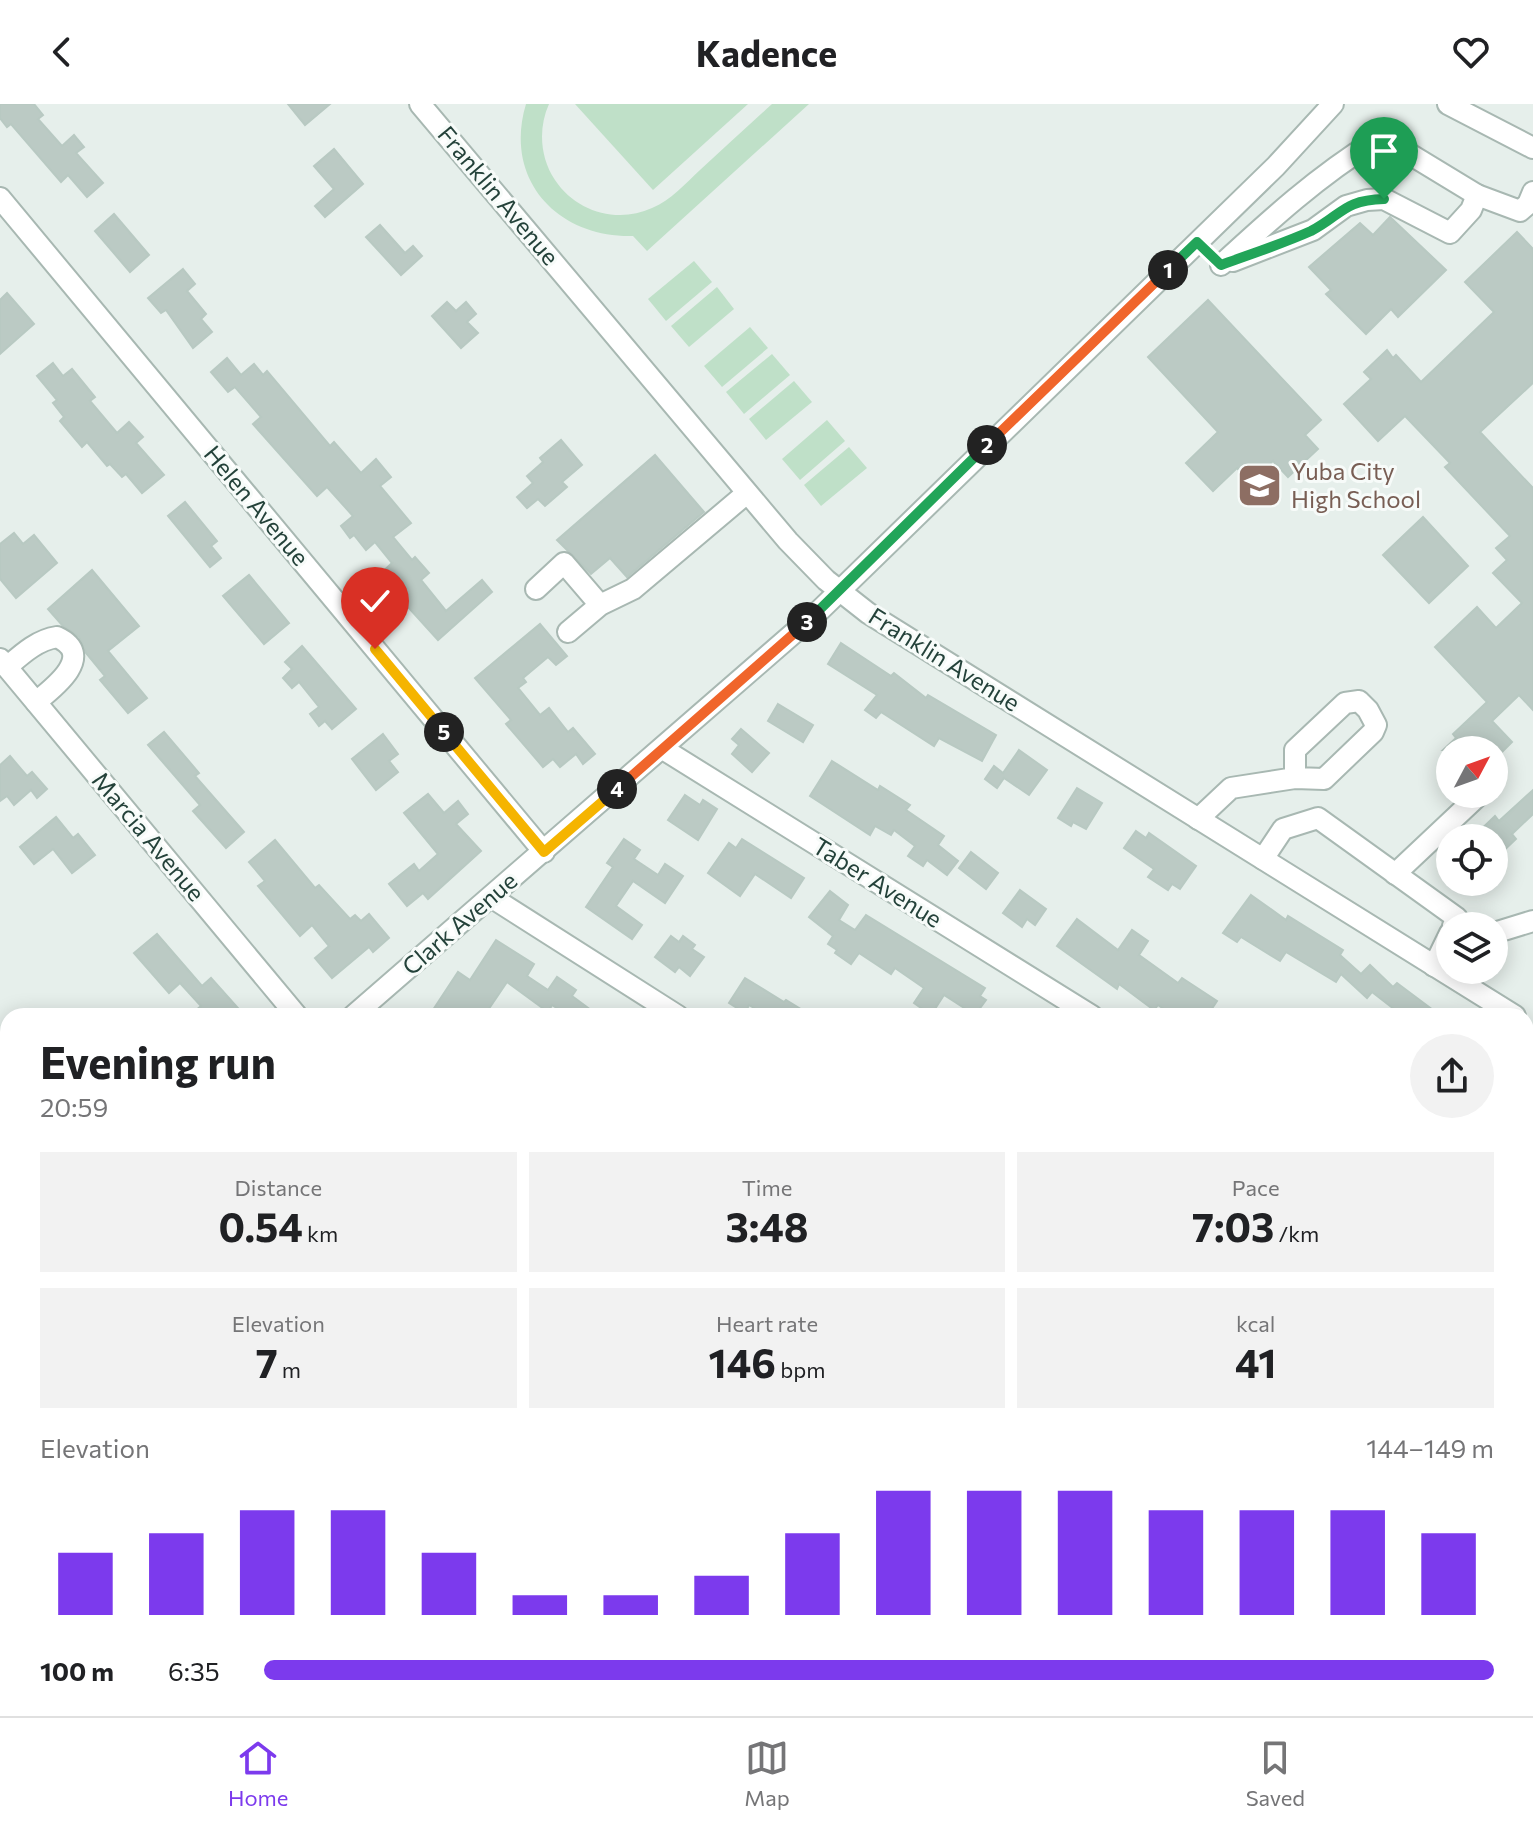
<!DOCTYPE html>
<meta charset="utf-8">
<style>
:root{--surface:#fff;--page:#f2f2f2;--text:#202124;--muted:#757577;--line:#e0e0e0;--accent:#7c3aed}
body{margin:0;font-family:Commissioner,sans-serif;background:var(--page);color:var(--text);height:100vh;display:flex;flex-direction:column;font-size:30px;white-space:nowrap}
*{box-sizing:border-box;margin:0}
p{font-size:26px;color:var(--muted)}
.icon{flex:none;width:44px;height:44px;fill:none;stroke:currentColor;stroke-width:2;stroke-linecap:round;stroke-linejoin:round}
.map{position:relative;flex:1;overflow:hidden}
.sheet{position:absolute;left:0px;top:904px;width:1534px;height:708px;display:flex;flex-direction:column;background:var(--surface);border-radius:24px 24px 0 0;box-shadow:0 4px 20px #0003}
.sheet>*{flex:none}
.needle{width:52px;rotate:49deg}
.tools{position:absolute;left:1436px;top:632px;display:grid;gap:16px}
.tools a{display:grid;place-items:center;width:72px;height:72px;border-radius:50%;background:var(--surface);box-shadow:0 4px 20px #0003;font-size:40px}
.pin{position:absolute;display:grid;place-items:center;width:68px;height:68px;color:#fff;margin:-82px -34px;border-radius:50% 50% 50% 0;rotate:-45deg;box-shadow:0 0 8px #0007}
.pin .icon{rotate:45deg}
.km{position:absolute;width:40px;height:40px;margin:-20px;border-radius:50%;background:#222;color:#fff;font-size:22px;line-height:40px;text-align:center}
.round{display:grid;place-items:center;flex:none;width:84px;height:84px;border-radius:42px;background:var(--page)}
.overview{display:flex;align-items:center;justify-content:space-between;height:136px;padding:0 40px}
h1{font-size:44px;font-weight:700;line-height:60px}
.figures{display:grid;grid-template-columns:repeat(3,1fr);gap:12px;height:136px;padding:8px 40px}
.figures div{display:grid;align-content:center;border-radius:0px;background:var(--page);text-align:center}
.figures b{font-size:40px;font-weight:700}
.figures small{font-size:22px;font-weight:400}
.figures p{font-size:22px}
.chart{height:224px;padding:16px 40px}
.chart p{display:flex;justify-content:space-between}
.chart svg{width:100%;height:144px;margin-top:8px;stroke:var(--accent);stroke-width:6}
ul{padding:0 40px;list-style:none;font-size:26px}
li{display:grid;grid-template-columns:128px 96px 1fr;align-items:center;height:60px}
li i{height:20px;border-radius:10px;background:var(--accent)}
header{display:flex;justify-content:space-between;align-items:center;height:104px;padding:0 40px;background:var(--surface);font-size:36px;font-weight:700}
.dock{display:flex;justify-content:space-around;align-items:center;height:112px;border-top:2px solid var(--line);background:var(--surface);font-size:22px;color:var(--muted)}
.dock a{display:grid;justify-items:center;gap:4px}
.dock .selected{color:var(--accent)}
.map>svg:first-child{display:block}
.green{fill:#bfe0c8}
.building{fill:#bbcac4;stroke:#b8c9c2;stroke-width:2}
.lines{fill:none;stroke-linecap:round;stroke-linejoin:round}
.minor-casing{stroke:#a8b8b2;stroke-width:24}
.minor{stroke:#fff;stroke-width:20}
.split-1-casing{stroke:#fff;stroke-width:16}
.split-2-casing{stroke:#fff;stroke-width:16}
.split-3-casing{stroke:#fff;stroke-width:16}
.split-4-casing{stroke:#fff;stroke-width:16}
.split-5-casing{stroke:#fff;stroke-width:16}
.split-6-casing{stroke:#fff;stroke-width:16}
.split-1{stroke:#22a559;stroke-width:10}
.split-2{stroke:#f0652b;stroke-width:10}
.split-3{stroke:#22a559;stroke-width:10}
.split-4{stroke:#f0652b;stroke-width:10}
.split-5{stroke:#f5b400;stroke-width:10}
.split-6{stroke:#f5b400;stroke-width:10}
.labels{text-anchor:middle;stroke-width:6;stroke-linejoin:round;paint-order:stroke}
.street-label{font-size:24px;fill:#24423a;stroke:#f7fbf9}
.education-label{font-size:24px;fill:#785e54;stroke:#f7fbf9;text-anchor:start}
</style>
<header><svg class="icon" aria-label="back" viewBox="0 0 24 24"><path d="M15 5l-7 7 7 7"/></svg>Kadence<svg class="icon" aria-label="heart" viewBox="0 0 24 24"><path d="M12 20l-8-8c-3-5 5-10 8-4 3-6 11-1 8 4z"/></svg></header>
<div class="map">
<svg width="1533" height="1612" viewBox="0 0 1533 1612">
<rect width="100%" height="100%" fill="#e6efeb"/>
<g class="green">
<path d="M526 0H549C538 24 540 54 555 76 576 108 618 120 652 104 671 96 685 80 700 66 724 44 748 22 772 0H809L647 147 633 132C558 134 503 76 526 0Z"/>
<polygon points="575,0 748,0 653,86"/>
<polygon points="694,157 712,178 666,217 648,195"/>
<polygon points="717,183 734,205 689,243 671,222"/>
<polygon points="750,223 768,244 722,283 704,262"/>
<polygon points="772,250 790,271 744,310 726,288"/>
<polygon points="794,277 812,298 766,336 749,315"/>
<polygon points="827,316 845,337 800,376 782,355"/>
<polygon points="849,343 867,364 821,402 804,381"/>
</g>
<g class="building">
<polygon points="0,0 34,0 43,11 38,15 62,42 74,31 84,43 76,49 103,79 87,93 68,71 61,78 11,20 7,23 0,14"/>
<polygon points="288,0 330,0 305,21"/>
<polygon points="334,45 363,80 325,113 315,102 334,85 314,62"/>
<polygon points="114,110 149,151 130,168 95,127"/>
<polygon points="1390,113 1446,166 1398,213 1391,205 1366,230 1326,190 1331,186 1309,163 1360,119 1373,131"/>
<polygon points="380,121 405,149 413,142 422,152 401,171 366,133"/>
<polygon points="1517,128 1533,145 1533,279 1480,328 1533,384 1533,606 1519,591 1492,617 1512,638 1494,656 1494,646 1443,646 1456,634 1453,630 1487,598 1435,543 1477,503 1496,524 1522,499 1493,469 1507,456 1496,444 1510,432 1445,363 1450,359 1405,312 1378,337 1344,300 1371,275 1364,268 1387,246 1393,254 1396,251 1421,278 1494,208 1465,178"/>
<polygon points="183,165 195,180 187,187 206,210 201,215 212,228 193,244 166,206 161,209 148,194"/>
<polygon points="7,189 34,220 0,250 0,196"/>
<polygon points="1208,196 1321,316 1305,331 1318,345 1288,373 1273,357 1250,378 1237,364 1213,387 1186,359 1218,328 1148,253"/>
<polygon points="447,198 456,207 466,198 476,210 467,218 478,229 461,244 432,212"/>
<polygon points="227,254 241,271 254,260 263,271 267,267 330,342 334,338 361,369 376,355 391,373 380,382 411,419 393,433 412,456 415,453 429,469 421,476 446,507 482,476 492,488 438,536 379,471 392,459 375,438 366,446 354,431 350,434 341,422 353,412 327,383 317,392 253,320 261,313 235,283 228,288 211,268"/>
<polygon points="53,259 63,272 72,265 95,293 90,297 117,329 129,318 143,333 136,339 164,371 142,389 126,370 122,373 110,360 107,362 87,338 82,343 60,317 64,313 53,299 57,296 37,272"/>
<polygon points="561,336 582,361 562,378 567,383 545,402 538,395 527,404 517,393 533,379 527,372 543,358 540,354"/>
<polygon points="655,351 704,408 627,473 610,454 591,470 557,436"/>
<polygon points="185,398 217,437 211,442 221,454 210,463 168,412"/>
<polygon points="1423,413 1468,462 1429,499 1383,451"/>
<polygon points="14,429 23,440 34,431 57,459 16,494 0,475 0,440"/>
<polygon points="92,466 139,522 108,547 147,594 128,609 100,576 105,572 86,549 79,533 62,521 48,505"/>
<polygon points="249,471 289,519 264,540 223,492"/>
<polygon points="540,520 567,552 556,561 548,553 523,574 526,578 518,584 540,611 549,604 568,628 573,624 595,650 583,660 576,650 560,663 553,655 543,663 506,620 511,616 475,574"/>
<polygon points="841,539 891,572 894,569 926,594 928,591 996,631 982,657 939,634 934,642 881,608 876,614 865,606 877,591 828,560"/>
<polygon points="302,542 356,605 332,625 325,617 319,622 310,610 319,603 299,578 292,584 283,574 292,565 285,558"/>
<polygon points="778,600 813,621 803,638 768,617"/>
<polygon points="741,625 769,649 752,668 732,650 739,641 732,635"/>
<polygon points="164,628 199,669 195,672 244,728 226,744 193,707 200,701 148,641"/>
<polygon points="383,630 398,650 389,657 398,668 376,686 352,655"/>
<polygon points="1019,646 1047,666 1029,691 1004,674 997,684 985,675 994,662 1003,669"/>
<polygon points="10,652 27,672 32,668 47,685 37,694 31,686 14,701 7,692 0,697 0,661"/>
<polygon points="832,657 878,686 880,682 910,701 906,706 944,732 938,741 958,757 947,771 927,756 923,762 908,752 915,742 894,726 891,731 875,722 870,731 810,692"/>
<polygon points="1077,684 1102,699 1086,725 1073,718 1071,722 1058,714"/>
<polygon points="1533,686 1533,710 1512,730 1516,735 1494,756 1494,734 1472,734 1495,712 1499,717"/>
<polygon points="428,690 444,709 458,697 468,710 456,720 481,747 428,795 423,789 407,802 389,780 414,760 419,767 438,750 404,709"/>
<polygon points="685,691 700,701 703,696 717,705 698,736 668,716"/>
<polygon points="56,713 73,734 78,730 95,751 72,769 53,745 34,760 20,743"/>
<polygon points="1136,727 1146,734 1149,729 1196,762 1180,785 1172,780 1168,786 1148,773 1154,765 1124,744"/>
<polygon points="624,735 640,746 634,755 658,771 665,760 683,772 665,799 633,777 616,802 642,821 632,835 586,803 613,763 607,759"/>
<polygon points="742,735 804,774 791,794 755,770 740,792 708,769 729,739 736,744"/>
<polygon points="275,736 315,784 319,781 350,815 355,811 361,817 369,810 389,834 373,848 369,843 332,874 315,854 329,842 312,821 300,832 258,782 265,777 249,758"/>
<polygon points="971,748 998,769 986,785 959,764"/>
<polygon points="1020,786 1046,805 1035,821 1027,815 1022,823 1003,809"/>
<polygon points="830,787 848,801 839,816 855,826 866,811 985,884 980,892 986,896 975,911 944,891 931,911 914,899 924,884 895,864 891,870 859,849 851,860 835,849 837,846 828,840 833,832 809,813"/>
<polygon points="1251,791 1286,816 1288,812 1343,846 1340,851 1361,870 1370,861 1393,883 1397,879 1441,912 1403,912 1372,888 1367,894 1341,870 1336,878 1286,848 1280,857 1241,833 1237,838 1223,829"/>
<polygon points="1077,815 1118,846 1132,826 1148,837 1139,851 1178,879 1182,874 1217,897 1207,912 1174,912 1158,901 1154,906 1119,880 1117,885 1057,842"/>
<polygon points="157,830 202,882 211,874 245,912 189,912 201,902 180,879 169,889 134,849"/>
<polygon points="671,832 679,838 683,832 695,841 692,845 704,853 690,872 679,863 675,868 655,853"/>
<polygon points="496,836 534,860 527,872 548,886 557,873 576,886 572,892 599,912 569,912 552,901 548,908 507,878 484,912 429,912 458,868 470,876"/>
<polygon points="745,874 784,898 786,896 812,912 767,912 749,901 745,909 729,899"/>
</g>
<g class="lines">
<defs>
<g id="minor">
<polyline points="420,0 788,437 826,476 868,509 1515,912"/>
<polyline points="1448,0 1533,44"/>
<polyline points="0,94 544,748"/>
<polyline points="1233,157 1313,126 1346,102 1367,96 1384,95 1450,129 1471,106 1477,91"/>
<path d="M1221 161C1270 116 1318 72 1375 37L1398 43 1477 91 1520 107 1528 100 1533 88"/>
<polyline points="536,485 564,459 600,501"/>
<polyline points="568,528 600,501 633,485 747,389"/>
<polyline points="0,555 297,912"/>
<path d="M7 563C22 550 37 536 57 533 96 551 55 583 36 598"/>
<polyline points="663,645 1092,912"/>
<polyline points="1198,715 1231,684 1295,674 1324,675 1373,628 1376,621 1368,606 1359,597 1345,599 1295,646 1295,674"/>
<polyline points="1263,755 1283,725 1318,714 1457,814 1453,822"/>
<polyline points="1395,770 1480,690"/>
<polyline points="491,793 678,912"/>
<polyline points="1494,829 1533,817"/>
<polyline points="1434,862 1450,829"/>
<polyline points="353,912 818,508 1276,62 1333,0"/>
<polyline points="1526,954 1533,948"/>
<polyline points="0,1154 8,1163"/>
<polyline points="1526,1182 1533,1186"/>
<polyline points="0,1217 8,1211"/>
<polyline points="0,1291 8,1284"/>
<polyline points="0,1352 8,1345"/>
<polyline points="0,1403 8,1410"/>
<polyline points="1526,1448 1533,1452"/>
<polyline points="0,1514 8,1522"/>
<polyline points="456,1604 463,1612"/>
<polyline points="710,1604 718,1612"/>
<polyline points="1368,1604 1380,1612"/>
<polyline points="147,1612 155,1604"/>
<polyline points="329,1612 338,1604"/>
<polyline points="672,1612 680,1604"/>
<polyline points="748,1612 758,1604"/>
</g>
</defs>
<use href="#minor" class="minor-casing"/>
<use href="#minor" class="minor"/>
</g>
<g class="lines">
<defs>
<path id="split-1" d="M1168 166 1197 138 1221 161C1251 150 1282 140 1311 127 1342 111 1343 96 1384 95"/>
<polyline id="split-2" points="987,341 1168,166"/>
<polyline id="split-3" points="807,518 987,341"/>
<polyline id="split-4" points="617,685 807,518"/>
<polyline id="split-5" points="444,628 544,748 617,685"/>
<polyline id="split-6" points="375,545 444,628"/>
</defs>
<use href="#split-1" class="split-1-casing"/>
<use href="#split-2" class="split-2-casing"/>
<use href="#split-3" class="split-3-casing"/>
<use href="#split-4" class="split-4-casing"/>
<use href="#split-5" class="split-5-casing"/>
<use href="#split-6" class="split-6-casing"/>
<use href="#split-1" class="split-1"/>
<use href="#split-2" class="split-2"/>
<use href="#split-3" class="split-3"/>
<use href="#split-4" class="split-4"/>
<use href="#split-5" class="split-5"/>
<use href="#split-6" class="split-6"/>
</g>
<defs>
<symbol id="school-square" viewBox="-11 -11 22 22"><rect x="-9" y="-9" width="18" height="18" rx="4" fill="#8d6e63" stroke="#f7fbf9"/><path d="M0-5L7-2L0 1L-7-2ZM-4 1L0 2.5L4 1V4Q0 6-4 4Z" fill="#fff"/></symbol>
</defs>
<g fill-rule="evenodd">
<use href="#school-square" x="1234" y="356" width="51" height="51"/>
</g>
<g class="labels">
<g class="street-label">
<text transform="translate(498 92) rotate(50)" y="8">Franklin Avenue</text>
<text transform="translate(256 402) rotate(50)" y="8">Helen Avenue</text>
<text transform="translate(944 556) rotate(32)" y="8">Franklin Avenue</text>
<text transform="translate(148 733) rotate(50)" y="8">Marcia Avenue</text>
<text transform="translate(877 779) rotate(32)" y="8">Taber Avenue</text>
<text transform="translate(460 820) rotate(-41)" y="8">Clark Avenue</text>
</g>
<g class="education-label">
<text x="1291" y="376">Yuba City<tspan x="1291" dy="28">High School</tspan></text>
</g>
</g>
</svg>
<div class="tools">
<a><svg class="needle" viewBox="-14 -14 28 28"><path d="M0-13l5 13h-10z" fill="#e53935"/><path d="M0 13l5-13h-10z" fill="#757577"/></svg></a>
<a><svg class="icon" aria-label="locate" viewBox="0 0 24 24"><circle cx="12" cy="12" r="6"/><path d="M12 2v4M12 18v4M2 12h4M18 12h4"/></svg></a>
<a><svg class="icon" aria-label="layers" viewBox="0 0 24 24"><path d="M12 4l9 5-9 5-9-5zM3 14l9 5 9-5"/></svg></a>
</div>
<div class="pin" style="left:1384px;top:95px;background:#1e9e55"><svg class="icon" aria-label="arrive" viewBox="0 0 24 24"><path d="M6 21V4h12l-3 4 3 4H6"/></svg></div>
<div class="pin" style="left:375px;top:545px;background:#d93025"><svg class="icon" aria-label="check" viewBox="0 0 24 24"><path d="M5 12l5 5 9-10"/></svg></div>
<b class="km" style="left:1168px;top:166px">1</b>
<b class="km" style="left:987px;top:341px">2</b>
<b class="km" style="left:807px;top:518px">3</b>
<b class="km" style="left:617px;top:685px">4</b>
<b class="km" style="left:444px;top:628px">5</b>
<section class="sheet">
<div class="overview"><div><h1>Evening run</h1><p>20:59</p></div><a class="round"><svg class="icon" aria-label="share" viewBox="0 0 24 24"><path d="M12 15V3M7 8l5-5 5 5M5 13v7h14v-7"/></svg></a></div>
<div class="figures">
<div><p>Distance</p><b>0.54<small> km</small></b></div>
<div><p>Time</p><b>3:48</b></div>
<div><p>Pace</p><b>7:03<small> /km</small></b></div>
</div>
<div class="figures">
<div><p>Elevation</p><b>7<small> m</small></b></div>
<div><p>Heart rate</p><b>146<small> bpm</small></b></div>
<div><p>kcal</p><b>41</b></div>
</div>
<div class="chart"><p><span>Elevation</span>144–149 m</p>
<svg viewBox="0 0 160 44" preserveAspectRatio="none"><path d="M5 44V25M15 44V19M25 44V12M35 44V12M45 44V25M55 44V38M65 44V38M75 44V32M85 44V19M95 44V6M105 44V6M115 44V6M125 44V12M135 44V12M145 44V12M155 44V19"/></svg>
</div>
<ul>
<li><b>100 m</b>6:35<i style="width:100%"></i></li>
</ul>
</section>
</div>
<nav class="dock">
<a class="selected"><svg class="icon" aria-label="home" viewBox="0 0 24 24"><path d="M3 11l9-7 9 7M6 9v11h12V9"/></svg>Home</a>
<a><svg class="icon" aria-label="map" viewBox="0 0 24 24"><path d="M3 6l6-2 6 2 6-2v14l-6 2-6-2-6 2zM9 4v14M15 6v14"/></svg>Map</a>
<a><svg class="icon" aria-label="saved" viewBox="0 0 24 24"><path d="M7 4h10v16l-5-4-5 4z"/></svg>Saved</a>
</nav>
